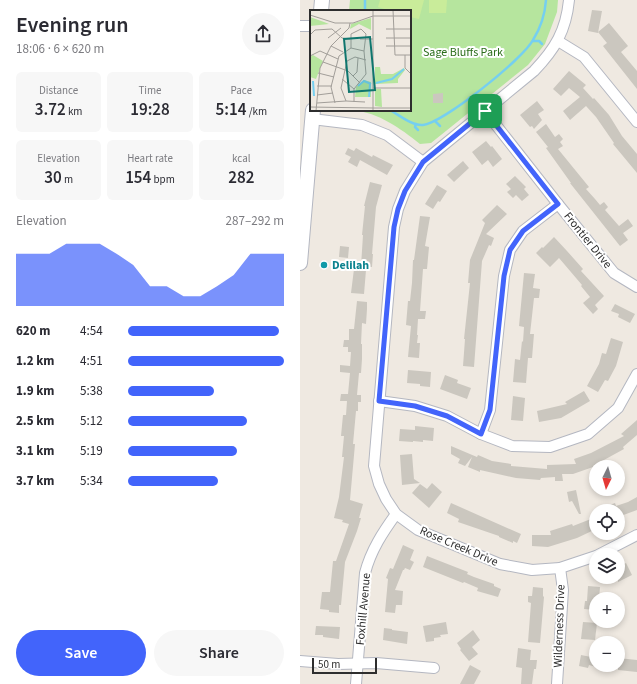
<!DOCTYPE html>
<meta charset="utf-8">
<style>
:root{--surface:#fff;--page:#f7f7f7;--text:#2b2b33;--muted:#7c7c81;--accent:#4264fb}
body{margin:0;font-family:"Source Sans 3",sans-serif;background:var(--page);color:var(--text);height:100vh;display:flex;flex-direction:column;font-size:15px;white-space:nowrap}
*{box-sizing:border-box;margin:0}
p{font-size:13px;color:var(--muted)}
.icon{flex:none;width:22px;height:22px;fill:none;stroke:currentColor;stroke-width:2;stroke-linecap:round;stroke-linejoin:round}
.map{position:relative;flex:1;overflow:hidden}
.panel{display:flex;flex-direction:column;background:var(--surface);width:300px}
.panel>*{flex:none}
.needle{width:26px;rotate:185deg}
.tools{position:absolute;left:289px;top:460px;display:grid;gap:8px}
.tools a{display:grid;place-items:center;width:36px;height:36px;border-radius:50%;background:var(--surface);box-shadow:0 2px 6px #0003;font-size:20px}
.scale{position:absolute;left:12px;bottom:10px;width:65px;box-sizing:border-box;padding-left:4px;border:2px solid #2e2e2e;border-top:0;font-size:11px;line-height:14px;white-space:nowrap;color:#2e2e2e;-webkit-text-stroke:3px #fff;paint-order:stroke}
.pin{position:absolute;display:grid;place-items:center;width:34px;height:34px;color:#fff;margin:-17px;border-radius:8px;box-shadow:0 2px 6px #0006}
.round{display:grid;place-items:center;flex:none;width:42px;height:42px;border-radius:21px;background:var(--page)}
.overview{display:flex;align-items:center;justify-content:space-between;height:68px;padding:0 16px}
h1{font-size:22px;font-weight:600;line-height:30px}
.figures{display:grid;grid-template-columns:repeat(3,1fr);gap:6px;height:68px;padding:4px 16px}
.figures div{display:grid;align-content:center;border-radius:6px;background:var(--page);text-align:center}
.figures b{font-size:17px;font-weight:600}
.figures small{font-size:11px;font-weight:400}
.figures p{font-size:11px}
.chart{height:112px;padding:8px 16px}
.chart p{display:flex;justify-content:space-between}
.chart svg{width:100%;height:72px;margin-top:4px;fill:var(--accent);opacity:.7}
.action{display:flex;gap:8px;margin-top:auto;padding:8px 16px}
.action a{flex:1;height:46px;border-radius:24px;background:var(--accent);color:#fff;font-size:16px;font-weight:600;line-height:46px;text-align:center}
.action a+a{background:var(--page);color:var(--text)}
ul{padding:0 16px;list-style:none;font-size:13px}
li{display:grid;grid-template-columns:64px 48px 1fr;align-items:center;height:30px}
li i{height:10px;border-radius:5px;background:var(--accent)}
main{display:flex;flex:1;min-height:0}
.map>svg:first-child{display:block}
.green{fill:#b6e59e}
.pitch{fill:#c9ec9a}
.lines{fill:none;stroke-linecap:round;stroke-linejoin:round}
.stream{stroke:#75cff0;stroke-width:2.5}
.building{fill:#cbc7bf}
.minor-casing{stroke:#b4b7c1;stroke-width:12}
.secondary-casing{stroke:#b4b7c1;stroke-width:16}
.minor{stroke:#fff;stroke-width:10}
.secondary{stroke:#fff;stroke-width:14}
.route-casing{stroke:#fff;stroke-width:8}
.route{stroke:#4264fb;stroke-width:5}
.culture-dot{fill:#0f9aa8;stroke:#fff;stroke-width:1.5}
.labels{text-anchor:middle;stroke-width:4;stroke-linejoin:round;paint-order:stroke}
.park-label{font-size:12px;fill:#2c6e1b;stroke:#fff}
.street-label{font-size:12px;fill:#2e2e2e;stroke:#fff}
.culture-label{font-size:12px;font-weight:bold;fill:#0d838f;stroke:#fff;text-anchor:start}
.inset-river{fill:none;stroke:#75cff0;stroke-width:2}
.inset-road{fill:none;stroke:#a29e99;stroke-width:1}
.view{fill:#0f766e;fill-opacity:0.15;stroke:#0f766e;stroke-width:2}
.inset-edge{fill:none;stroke:#2e2e2e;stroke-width:2}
</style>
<main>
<section class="panel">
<div class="overview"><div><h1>Evening run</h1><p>18:06 · 6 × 620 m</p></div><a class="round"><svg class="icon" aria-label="share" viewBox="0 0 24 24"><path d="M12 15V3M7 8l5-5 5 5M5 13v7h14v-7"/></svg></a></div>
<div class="figures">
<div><p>Distance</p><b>3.72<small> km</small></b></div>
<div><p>Time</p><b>19:28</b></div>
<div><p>Pace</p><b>5:14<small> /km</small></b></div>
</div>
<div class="figures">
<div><p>Elevation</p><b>30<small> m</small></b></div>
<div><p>Heart rate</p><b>154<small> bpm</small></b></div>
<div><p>kcal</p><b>282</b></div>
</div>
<div class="chart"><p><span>Elevation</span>287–292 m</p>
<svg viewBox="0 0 160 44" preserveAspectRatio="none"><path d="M0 44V12L10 12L20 12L30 6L40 6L50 6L60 12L70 19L80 32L90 32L100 38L110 38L120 32L130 25L140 12L150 12L160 12V44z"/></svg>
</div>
<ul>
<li><b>620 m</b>4:54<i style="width:97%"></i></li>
<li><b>1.2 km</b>4:51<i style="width:100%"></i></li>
<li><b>1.9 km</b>5:38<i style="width:55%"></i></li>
<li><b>2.5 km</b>5:12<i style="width:76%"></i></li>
<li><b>3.1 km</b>5:19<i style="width:70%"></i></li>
<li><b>3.7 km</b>5:34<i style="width:58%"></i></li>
</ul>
<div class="action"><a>Save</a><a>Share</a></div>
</section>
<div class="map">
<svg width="337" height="684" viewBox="0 0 337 684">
<rect width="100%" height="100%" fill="#efe9e1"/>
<path class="green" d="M50 0H258L257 12 245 44 228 65 131 143 120 144C100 128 79 113 53 110H110V11H49Z"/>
<g class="pitch">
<polygon points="80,0 124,0 119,19 110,17 110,11 91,11 78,7"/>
<polygon points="129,0 147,0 146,13 129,13"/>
</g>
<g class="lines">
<g class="stream">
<polyline points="65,11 65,0"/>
<polyline points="233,41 239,41 242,44"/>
<polyline points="169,98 177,100"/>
<path d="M90 110C99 115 112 126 123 125 143 123 223 59 233 40 240 29 245 14 246 0"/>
<polyline points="135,121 140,126"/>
<polyline points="116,124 115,127 118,130"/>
</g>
</g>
<g class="building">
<polygon points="292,10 302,11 298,33 288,31"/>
<polygon points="309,23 328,46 321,52 337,71 337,89 303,46 307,43 298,32"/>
<polygon points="269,71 286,85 283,88 293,99 294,98 309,115 322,136 337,154 337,173 313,144 314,143 296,117 286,106 270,120 263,111 280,97 269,88 261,96 253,89"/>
<polygon points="143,93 143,103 133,103 133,94"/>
<polygon points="237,101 244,110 238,114 242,120 234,129 232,126 230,127 220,115"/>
<polygon points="246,124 255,137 259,134 263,139 260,142 263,146 258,149 289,187 286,189 295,199 300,205 304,202 308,207 305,210 319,226 328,219 333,226 323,233 328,240 320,246 270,183 271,183 246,148 248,147 236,132"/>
<polygon points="186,141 191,147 192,146 202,159 193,167 188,160 182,165 172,152"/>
<polygon points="48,148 54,151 56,148 72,157 73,155 93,165 87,175 60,160 57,167 48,162 51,157 45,154"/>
<polygon points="163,161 169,168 154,182 147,175"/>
<polygon points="215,176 226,187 224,189 229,195 222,201 216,195 213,198 207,192 211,189 206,184"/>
<polygon points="70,182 82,185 76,207 72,254 73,254 72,267 61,266 63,235 62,235 65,206 64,206"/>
<polygon points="137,185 147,191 140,202 138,201 133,209 125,204"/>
<polygon points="197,205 207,214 186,234 194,238 191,246 189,245 182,261 174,367 163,366 165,339 164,339 170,283 168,283 170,260 185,223 182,220"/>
<polygon points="120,216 130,217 125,246 129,247 127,269 123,269 120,311 126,311 125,319 118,319 117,335 118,335 117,343 120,343 119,358 108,357 111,326 106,325 108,301 110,301 112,283 113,260 114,260"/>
<polygon points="254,237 267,251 283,269 281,271 304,296 295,305 298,309 293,314 283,303 290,297 281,286 282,285 259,258 250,267 236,253 242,247 243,248"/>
<polygon points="40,246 49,247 48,258 39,257"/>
<polygon points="54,269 66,270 64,294 51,293"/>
<polygon points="224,273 235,274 233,288 240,289 239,298 234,298 230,334 234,334 232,358 228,358 226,383 213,382 215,359 220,360 222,341 223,342 224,327 219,326"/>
<polygon points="57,301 67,302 67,309 66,324 62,323 61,344 62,344 62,359 61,373 59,373 57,395 61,395 61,402 58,402 58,411 56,411 53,444 55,444 50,500 63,504 59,518 61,518 57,531 45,562 41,605 39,605 39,613 29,612 29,610 20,609 22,592 30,592 33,561 36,561 49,524 42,522 43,520 34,518 39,497 44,457 42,457 44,436 41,436 43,415 46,415 47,401 40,401 41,394 48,394 50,373 40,372 40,365 50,366 51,352 48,352 48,347 43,347 44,340 49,340 49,329 54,329"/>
<polygon points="315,304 335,314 330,323 318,317 319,314 311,311"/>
<polygon points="311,338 323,342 316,366 308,381 305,380 298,392 287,386 299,364 302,353 306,354"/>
<polygon points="108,370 131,372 130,387 120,386 120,384 107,383"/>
<polygon points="145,375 158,380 157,383 171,388 167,399 140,389"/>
<polygon points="284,391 290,401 261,418 239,422 237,411 267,404 265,402"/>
<polygon points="213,396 225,398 223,421 211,420"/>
<polygon points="337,420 337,435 323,447 324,449 293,466 293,467 273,474 262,474 263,481 255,481 255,477 241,478 240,480 216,478 180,470 180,472 168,467 172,457 165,466 158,463 160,459 151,454 151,446 177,457 178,455 192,461 211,464 211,466 247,469 247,465 276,464 274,459 291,453 324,436 321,434"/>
<polygon points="115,426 134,428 133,441 123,440 123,442 113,441 113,442 99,441 100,429 115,430"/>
<polygon points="112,454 114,479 120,483 102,485 100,455"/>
<polygon points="132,483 142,492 129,508 112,493 120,484 127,489"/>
<polygon points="276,490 281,514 279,514 272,501 269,502 267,492"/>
<polygon points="337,497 337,510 318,517 318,511 294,511 315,503 316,506 328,502"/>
<polygon points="151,503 221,534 217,543 213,541 213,543 199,537 199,536 158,522 159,519 147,513"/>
<polygon points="296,517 296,529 277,538 248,547 232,546 232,535 251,535 250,531 272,524 273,526"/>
<polygon points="103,545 114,550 110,560 114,562 110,570 105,568 104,570 103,570 95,590 103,591 102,605 96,605 95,613 85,612 88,579 86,578 90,568 93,569"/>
<polygon points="127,556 168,572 167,574 174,577 194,584 194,586 201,589 198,597 177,591 178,588 164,582 163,583 123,567"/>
<polygon points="326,563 332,575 318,582 318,567"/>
<polygon points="288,586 300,587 299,599 296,599 296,610 284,609 285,601 287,601"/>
<polygon points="233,587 243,588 243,596 244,597 240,643 228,642 231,603 228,602 228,596 232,596"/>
<polygon points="146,622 148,634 140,635 141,637 134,638 134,641 126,642 123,626"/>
<polygon points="283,622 297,623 295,640 281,639"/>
<polygon points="16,626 40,627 39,639 23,637 23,635 15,635"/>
<polygon points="84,628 92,629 92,630 108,632 107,644 83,640"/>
<polygon points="173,630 180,640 172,647 178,654 169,661 160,650 161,649 157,643"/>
<polygon points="218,648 231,650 230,660 237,660 236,669 234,669 232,684 221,684 222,668 216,667"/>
<polygon points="281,655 296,658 296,667 289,665 288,668 279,666"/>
<polygon points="318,658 337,660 337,672 318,670"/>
<polygon points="170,665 181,671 174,684 160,684"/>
</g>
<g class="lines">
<defs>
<g id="minor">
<path d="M269 0C266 31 255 49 234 71L123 162 105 191 98 209 94 227 74 466 79 484 86 499 96 514 118 530 200 564 232 570 260 568 296 556"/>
<polyline points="0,26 11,26"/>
<polyline points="258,41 284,57 337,122"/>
<polyline points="185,111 258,204 314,273 337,287"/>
<polyline points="12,119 62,125 87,135 123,162"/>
<polyline points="79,401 115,406 147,416 181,434 212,446 250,447 288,434 318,408 337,374"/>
<polyline points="181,434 190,410 204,276 210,250 223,231 258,204"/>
<polyline points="298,555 337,535"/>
<polyline points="0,661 38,664 76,663 134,668"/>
<path d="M56 684 65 573C71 550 83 532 96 514"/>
<polyline points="257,684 263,590 260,568"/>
</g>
<g id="secondary">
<polyline points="21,11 22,0"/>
<polyline points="0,263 13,110"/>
</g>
</defs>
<use href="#minor" class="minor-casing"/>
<use href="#secondary" class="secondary-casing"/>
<use href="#minor" class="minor"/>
<use href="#secondary" class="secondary"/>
</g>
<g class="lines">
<defs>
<polygon id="route" points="185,111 258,204 223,231 210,250 204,276 190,410 181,434 147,416 115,406 79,401 94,227 98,209 105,191 123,162"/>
</defs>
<use href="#route" class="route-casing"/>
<use href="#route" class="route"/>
</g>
<circle class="culture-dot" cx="24" cy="265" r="4"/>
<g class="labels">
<g class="park-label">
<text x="163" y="56">Sage Bluffs Park</text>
</g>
<g class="street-label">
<text transform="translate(288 240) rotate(51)" y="4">Frontier Drive</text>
<text transform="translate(159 546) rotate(23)" y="4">Rose Creek Drive</text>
<text transform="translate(63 609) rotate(-85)" y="4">Foxhill Avenue</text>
<text transform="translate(259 626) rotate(-88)" y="4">Wilderness Drive</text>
</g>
<g class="culture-label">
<text x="32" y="269">Delilah</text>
</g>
</g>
<g transform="translate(10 10)">
<rect width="101" height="101" fill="#efe9e1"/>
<path d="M0 7 14 12 19 14 0 16ZM61 8V20L49 14 40 19 41 14ZM3 45 13 51 6 69 0 67V47ZM65 57H70L71 64H83L94 58 95 60 88 69V73L65 74ZM54 70 61 72V87H45L46 77ZM65 79H71L72 97 65 96Z" fill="#b6e59e"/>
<path class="inset-river" d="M3 71 4 86M66 73 82 69 94 59M48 76 54 71 61 74M59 87 60 74"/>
<path class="inset-road" d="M63 0V101M83 0 85 45H101M0 5 25 13H43L63 6M63 6H101M76 19H101M0 25 5 20 22 19 32 28 40 29M18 28 31 18M76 28H101M50 29H63M21 36 33 42M76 36H101M41 38V24L51 19 56 24 54 41M95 45V58L101 64M0 46 10 41 28 49M13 52 38 61 50 73M8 63 24 67M43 66 47 62 48 48M32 69 44 79M7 76H22M63 78H101M7 85 23 83M44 92V79L56 64 54 41M55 92 36 91 31 78 37 51 45 47 56 50M7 93 36 91M25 93 21 77 29 46 41 38 54 41M0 97 63 98M63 98H101M6 101 10 58 21 36 39 18 40 13"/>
<path class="view" d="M60 27 65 80 39 82 34 29Z"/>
<rect width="101" height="101" class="inset-edge"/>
</g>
</svg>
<div class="tools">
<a><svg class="needle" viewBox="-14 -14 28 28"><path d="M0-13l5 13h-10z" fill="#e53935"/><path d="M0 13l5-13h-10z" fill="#7c7c81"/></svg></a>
<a><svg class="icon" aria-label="locate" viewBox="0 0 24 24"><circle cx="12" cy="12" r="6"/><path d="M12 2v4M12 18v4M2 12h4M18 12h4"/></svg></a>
<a><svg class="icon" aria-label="layers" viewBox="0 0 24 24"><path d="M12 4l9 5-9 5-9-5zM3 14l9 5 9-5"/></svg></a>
<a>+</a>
<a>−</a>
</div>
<div class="scale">50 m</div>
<div class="pin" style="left:185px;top:111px;background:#1e9e55"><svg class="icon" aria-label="arrive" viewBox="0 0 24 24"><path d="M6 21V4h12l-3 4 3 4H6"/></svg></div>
</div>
</main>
